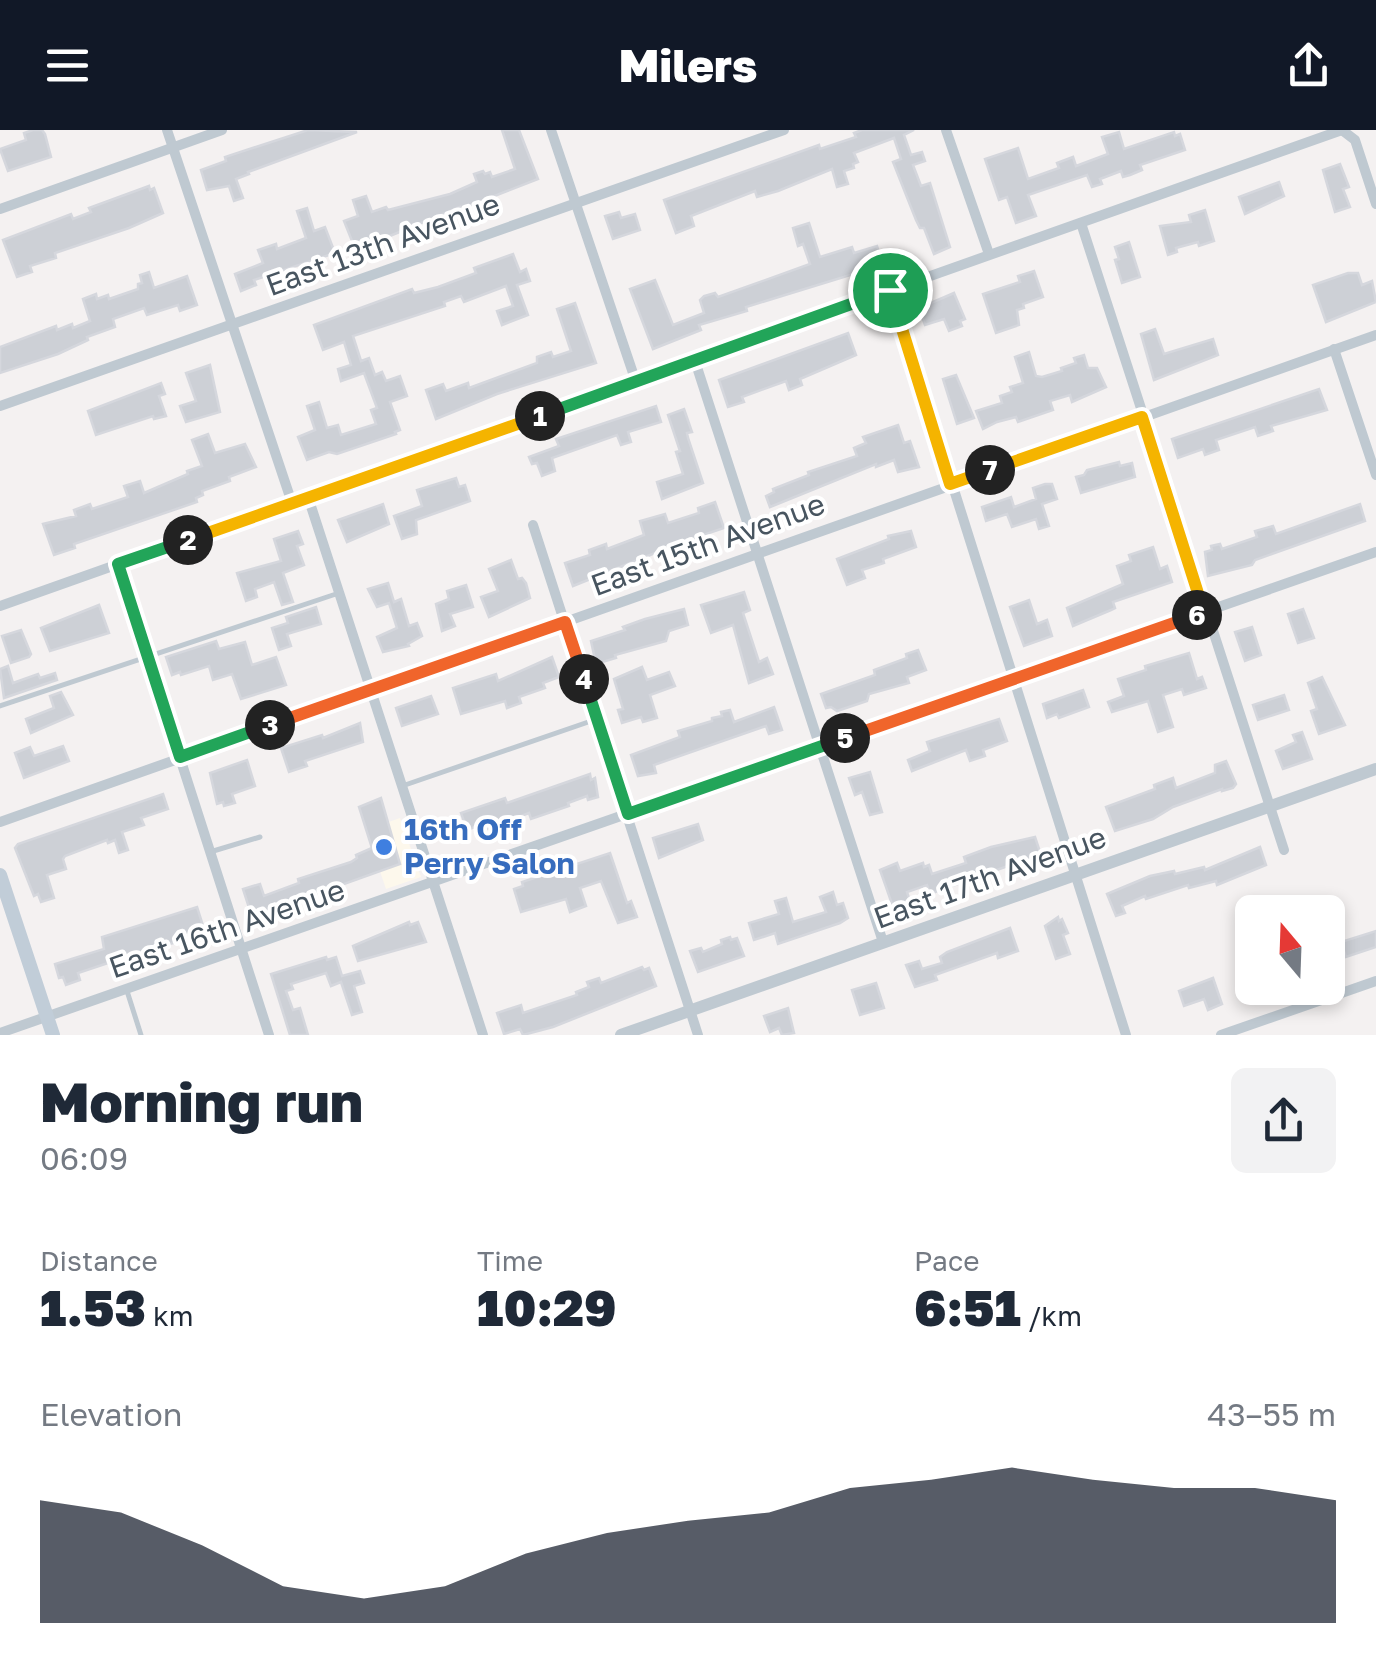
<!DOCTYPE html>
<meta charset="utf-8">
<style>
:root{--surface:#fff;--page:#f2f2f3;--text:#1f2937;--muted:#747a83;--accent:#111827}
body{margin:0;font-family:"Golos Text",sans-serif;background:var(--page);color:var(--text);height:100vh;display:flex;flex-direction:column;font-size:38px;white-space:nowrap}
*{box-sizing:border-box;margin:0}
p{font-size:32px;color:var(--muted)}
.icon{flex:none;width:55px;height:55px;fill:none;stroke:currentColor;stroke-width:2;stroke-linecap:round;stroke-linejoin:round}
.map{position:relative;height:905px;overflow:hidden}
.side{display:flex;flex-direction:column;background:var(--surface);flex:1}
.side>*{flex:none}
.needle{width:65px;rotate:341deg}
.fabs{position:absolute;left:1235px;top:765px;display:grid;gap:20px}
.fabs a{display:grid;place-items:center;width:110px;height:110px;border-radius:15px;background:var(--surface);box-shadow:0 5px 15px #0003;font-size:50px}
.pin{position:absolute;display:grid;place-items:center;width:85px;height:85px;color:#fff;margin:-42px;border:5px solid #fff;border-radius:50%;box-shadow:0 2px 10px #0007}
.km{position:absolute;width:50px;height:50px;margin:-25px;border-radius:50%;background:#222;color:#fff;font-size:28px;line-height:50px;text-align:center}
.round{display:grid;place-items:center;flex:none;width:105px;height:105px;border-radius:15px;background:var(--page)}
.head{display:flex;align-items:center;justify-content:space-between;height:170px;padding:0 40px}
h1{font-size:55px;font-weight:800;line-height:75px}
.metrics{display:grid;grid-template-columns:repeat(3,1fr);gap:15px;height:170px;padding:10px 40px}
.metrics div{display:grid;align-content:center}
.metrics b{font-size:50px;font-weight:800}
.metrics small{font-size:28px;font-weight:400}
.metrics p{font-size:28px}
.chart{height:280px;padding:20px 40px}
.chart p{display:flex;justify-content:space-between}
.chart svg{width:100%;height:180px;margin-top:10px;fill:var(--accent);opacity:.7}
header{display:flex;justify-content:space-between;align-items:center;height:130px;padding:0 40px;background:var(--accent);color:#fff;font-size:45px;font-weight:800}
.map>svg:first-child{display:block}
.commercial{fill:#fdf8ec}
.building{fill:#cdd0d6;stroke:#d5d7dd;stroke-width:2.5}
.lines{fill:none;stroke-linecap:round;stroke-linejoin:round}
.service{stroke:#bfc9d1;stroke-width:5}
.minor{stroke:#bfc9d1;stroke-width:10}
.tertiary{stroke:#bfc9d1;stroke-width:12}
.secondary{stroke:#c1cdd8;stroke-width:14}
.split-1-casing{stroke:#fff;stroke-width:20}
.split-2-casing{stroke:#fff;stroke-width:20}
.split-3-casing{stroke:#fff;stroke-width:20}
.split-4-casing{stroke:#fff;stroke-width:20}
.split-5-casing{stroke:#fff;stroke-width:20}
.split-6-casing{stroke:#fff;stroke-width:20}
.split-7-casing{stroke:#fff;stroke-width:20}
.split-8-casing{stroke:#fff;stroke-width:20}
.split-1{stroke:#22a559;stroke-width:12}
.split-2{stroke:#f5b400;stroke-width:12}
.split-3{stroke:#22a559;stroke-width:12}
.split-4{stroke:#f0652b;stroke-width:12}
.split-5{stroke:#22a559;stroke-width:12}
.split-6{stroke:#f0652b;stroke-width:12}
.split-7{stroke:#f5b400;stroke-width:12}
.split-8{stroke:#f5b400;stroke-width:12}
.shop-dot{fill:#3f7fe0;stroke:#fff;stroke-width:4}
.labels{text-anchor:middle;stroke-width:8;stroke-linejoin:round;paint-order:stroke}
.street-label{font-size:30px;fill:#485560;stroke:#fff}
.shop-label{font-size:30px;font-weight:bold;fill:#366cbe;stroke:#fff;text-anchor:start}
</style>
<header><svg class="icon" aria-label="menu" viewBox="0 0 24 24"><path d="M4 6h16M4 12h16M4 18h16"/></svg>Milers<svg class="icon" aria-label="share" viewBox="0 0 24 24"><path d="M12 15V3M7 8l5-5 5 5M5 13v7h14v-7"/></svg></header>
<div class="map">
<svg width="1376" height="905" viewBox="0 0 1376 905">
<rect width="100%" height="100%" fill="#f4f1f1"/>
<polygon class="commercial" points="400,688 421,747 386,759 366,700"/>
<g class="building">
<polygon points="33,0 42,0 45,4 51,27 8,41 0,19 26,10 24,3"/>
<polygon points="308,0 357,2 248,42 249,44 236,49 243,68 234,71 229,56 207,60 201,40 226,31 225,27"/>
<polygon points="502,0 519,0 538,49 469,76 475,93 467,96 460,77 385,108 354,116 344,91 358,86 353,70 366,66 372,82 386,77 388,80 450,64 477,52 474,44 483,41 485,44 490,42 492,47 515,39"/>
<polygon points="862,0 914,0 904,5 911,25 922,22 925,31 913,35 921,56 930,53 950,117 934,124 924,98 920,98 916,90 893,32 901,29 894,8 854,23 858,32 853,34 854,38 844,41 848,54 837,57 832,39 778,61 757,67 755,61 691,86 694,96 676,103 664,70 819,15 820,19 856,7 854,3"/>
<polygon points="1119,2 1124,19 1174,2 1175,6 1180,4 1185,20 1140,35 1142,40 1130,45 1123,47 1121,41 1100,49 1102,54 1092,57 1087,45 1028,65 1036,86 1016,93 1007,67 999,70 985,29 1018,18 1028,49 1059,38 1057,33 1073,27 1076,36 1108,24 1102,7"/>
<polygon points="1340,34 1349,57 1343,59 1350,77 1335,82 1323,40"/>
<polygon points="1279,52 1284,66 1245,84 1239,67"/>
<polygon points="149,56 150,60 154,58 163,83 129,98 55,123 56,128 30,136 32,142 17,147 3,110 71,84 73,89 91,82 89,78"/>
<polygon points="307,78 314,101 325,97 335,123 254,150 256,155 241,161 235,144 263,133 258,120 276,114 277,119 306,108 297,81"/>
<polygon points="1205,80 1214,111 1199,116 1198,112 1176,118 1177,122 1168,125 1160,96 1191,92 1189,85"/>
<polygon points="619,82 621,88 635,84 640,100 613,109 605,86"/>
<polygon points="809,93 820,127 852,117 854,123 877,116 883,135 746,177 747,181 699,195 701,200 653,219 630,159 655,150 673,195 704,183 700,170 704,166 715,163 718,167 810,134 803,114 798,116 793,98"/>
<polygon points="1129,112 1140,147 1122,153 1115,130 1119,129 1115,117"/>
<polygon points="513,124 520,142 526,139 530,151 517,155 528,185 502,195 497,181 513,176 506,156 464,172 461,166 444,172 445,176 353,206 361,231 369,228 375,245 382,242 386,251 400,246 407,266 390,272 400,300 395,302 396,304 337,324 329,322 307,330 298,307 315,300 307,276 319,272 327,298 338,295 341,305 376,294 371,280 377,278 364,243 341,251 338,239 351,235 344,212 323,220 314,195 412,159 414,163 438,157 476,143 474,138"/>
<polygon points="1034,141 1043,167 1023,174 1024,178 1017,180 1019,195 996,203 983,164 1020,152 1018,146"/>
<polygon points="149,142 154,158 187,146 197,175 180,181 178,175 147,185 144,178 113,189 115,197 87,207 88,210 58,224 0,243 0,217 56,196 57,200 72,194 73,198 90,191 83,169 96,164 97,169 108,165 109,169 138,159 138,154 142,153 140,145"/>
<polygon points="1348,143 1358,143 1362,155 1372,151 1376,172 1326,192 1313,155"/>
<polygon points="954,163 965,189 960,191 962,196 949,201 944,189 925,195 919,178"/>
<polygon points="575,173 596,233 497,264 436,289 426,260 443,254 446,261 468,253 469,258 537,233 537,227 551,222 553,227 571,221 557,179"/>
<polygon points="1155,199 1164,224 1213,209 1218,225 1154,250 1141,204"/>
<polygon points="848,203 856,225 800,249 802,255 789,260 786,251 742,267 744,272 728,277 719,250"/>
<polygon points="1029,222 1036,246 1042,247 1062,241 1061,238 1076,233 1074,228 1084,225 1088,238 1097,238 1106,257 1072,272 1070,265 1050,271 1053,280 1018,292 1016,287 997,292 983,299 976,281 1002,273 1000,266 1012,262 1010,257 1023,253 1015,227"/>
<polygon points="210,235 220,282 186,292 180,276 196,271 186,243"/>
<polygon points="956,245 974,288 957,294 943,249"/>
<polygon points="161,253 165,264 159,266 166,286 154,289 153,286 96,305 88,281"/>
<polygon points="1319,259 1327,280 1271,296 1273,301 1258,306 1255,297 1216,310 1219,320 1205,325 1203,319 1178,328 1172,309"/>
<polygon points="656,276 661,292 628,302 631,312 621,315 617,305 552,328 555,341 542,346 537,333 532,334 529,327 559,316 556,309"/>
<polygon points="684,279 692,302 687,303 688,308 703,353 662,369 657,352 683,344 676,322 680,321 668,285"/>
<polygon points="898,295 904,313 910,311 919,337 898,342 894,330 876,337 876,334 770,377 766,366 774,362 773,359 809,345 808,342 857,326 854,318 866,313 863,307"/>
<polygon points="208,304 215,323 245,314 256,337 229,347 230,351 202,361 203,365 196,368 197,372 74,414 75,418 54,425 43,394 76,386 74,380 90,374 92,379 128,367 124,356 140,351 144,363 188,344 187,341 202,336 192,310"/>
<polygon points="1119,332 1120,336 1132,333 1135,347 1081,363 1076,347 1084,345 1087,340"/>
<polygon points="456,348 459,357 465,355 470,371 416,390 417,404 402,409 394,386 422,376 417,360"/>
<polygon points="1045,354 1052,354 1057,369 1042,374 1049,396 1039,399 1036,389 1012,397 1007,384 986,391 982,377 1011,367 1014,377 1036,369 1033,358"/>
<polygon points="715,372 724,398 697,407 699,413 669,418 669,421 655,423 573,456 565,433 590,425 589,420 606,414 607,419 644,405 640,391 665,384 668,393 699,383 698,378"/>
<polygon points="383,374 389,394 347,412 338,390"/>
<polygon points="1360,374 1365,391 1255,430 1252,435 1208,446 1205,422 1212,420 1211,416 1220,414 1222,419 1257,407 1255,401 1273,396 1276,404"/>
<polygon points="298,401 303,414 297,416 304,435 283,443 293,472 282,475 274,452 255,459 257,467 246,471 237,443 281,431 274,409"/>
<polygon points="911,401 916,417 883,429 884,433 862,440 865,448 847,455 837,429 889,409 888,406"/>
<polygon points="1153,417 1160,439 1167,436 1172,452 1113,472 1115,478 1111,480 1073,496 1067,478 1123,454 1117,436 1131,431 1129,425"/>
<polygon points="511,430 518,449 522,448 526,453 530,468 489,487 481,467 498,461 489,439"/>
<polygon points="388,453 394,472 401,469 409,496 417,493 422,506 408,514 409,516 383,522 377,507 397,498 389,473 377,477 368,459"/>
<polygon points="466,455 473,477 450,484 455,496 442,501 436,474 449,469 447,461"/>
<polygon points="744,462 750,480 743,483 759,532 767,528 773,544 749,553 733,495 711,503 701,475"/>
<polygon points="1029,470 1037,494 1047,490 1052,506 1024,516 1010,477"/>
<polygon points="99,475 109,503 50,521 41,498"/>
<polygon points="316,477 321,494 287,504 291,516 279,520 272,498 288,493 286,487"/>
<polygon points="684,479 688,495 669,501 666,511 615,525 616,528 596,534 591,511 625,500 623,497 645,489"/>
<polygon points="1303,479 1314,508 1298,513 1288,484"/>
<polygon points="1252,497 1261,525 1245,531 1235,502"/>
<polygon points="21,500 31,524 29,527 11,533 2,506"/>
<polygon points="216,511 219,519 245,512 252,535 276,527 286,555 241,569 232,544 213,550 209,536 181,545 180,542 172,545 166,527"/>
<polygon points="918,520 926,540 907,547 909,553 869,564 867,571 837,581 831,577 826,578 821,564 875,545 874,540 907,528 906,524"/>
<polygon points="1189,523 1197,549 1202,547 1206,558 1184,565 1182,559 1163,565 1173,597 1158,602 1148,571 1112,582 1108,572 1124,566 1118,549 1146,540 1145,536"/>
<polygon points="552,527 559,547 543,553 545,558 519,567 521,573 507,578 505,571 461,584 453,558 496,544 498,551"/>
<polygon points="8,536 13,553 38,544 40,548 55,543 57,550 4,568 0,539"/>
<polygon points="642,537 647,550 669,542 675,556 650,565 657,588 643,592 641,587 622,593 618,580 623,579 614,549"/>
<polygon points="1322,547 1345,595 1319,604 1311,581 1317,579 1308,553"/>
<polygon points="1083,560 1089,577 1059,588 1057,584 1047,588 1043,574"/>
<polygon points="61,562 73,585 31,603 26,589 54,578 50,566"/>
<polygon points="1284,565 1289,580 1258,590 1253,575"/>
<polygon points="431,566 438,584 402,596 396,578"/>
<polygon points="774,577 782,600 769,604 766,596 654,635 656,643 638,646 631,625 680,607 678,601 712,591 712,588 722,586 721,582 730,580 734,592"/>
<polygon points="999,589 1007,611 983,620 985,626 970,631 966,620 912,641 908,630 930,621 927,612"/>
<polygon points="360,593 363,612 305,631 307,636 289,642 281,618 322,605 323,608"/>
<polygon points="1302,602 1312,629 1283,639 1276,621 1296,612 1293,605"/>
<polygon points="63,616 69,631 24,648 15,623 30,617 34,626"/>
<polygon points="247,630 255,656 232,664 235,673 224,676 223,672 217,674 210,643"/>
<polygon points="1226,631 1236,654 1233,658 1222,661 1222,659 1173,677 1153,689 1115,701 1106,677 1155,659 1154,655 1173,648 1176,658 1215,643 1215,635"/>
<polygon points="870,642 882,682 870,685 862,662 855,665 849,648"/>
<polygon points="590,644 591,650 595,648 598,667 588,670 587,666 568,673 569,676 531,689 529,683 479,702 475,697 467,700 461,683 505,668 507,673"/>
<polygon points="163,664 168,679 141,688 144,695 122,702 128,720 119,723 115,710 108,713 107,710 65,726 63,729 66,739 47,745 54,768 41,772 38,764 34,766 15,718 18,714"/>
<polygon points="381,668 400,734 252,787 243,759 260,754 264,766 299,753 298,749 351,732 357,728 356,725 372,718 359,677"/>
<polygon points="698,694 703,710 659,728 653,708"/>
<polygon points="1035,707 1042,728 1023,734 1022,731 930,764 927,755 907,762 910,771 893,777 880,740 897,733 900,741 923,733 924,737 929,735 932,744 966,733 964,727 991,717"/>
<polygon points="1260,717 1266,735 1217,755 1216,751 1189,758 1188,755 1146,769 1145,766 1122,776 1125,783 1116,786 1107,764 1150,746 1174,741 1175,744 1204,737 1205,740"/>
<polygon points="610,723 627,773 631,771 637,787 618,793 601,751 580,758 586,776 570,782 566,769 521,782 514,759 523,756 522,752"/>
<polygon points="833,762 837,775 843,773 848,788 840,793 778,814 775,803 754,810 749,793 779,784 775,771 786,768 793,792 826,782 820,767"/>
<polygon points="197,777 206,805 157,817 121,834 111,836 108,833 78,843 80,850 66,855 63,847 59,848 55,834 104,819 102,807"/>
<polygon points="1058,787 1059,791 1062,789 1068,803 1063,805 1070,824 1056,829 1045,796"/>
<polygon points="409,792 410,795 418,792 426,812 358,831 353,816"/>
<polygon points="1010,798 1018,821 998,828 997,823 935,845 937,850 915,857 906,835 919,831 922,839 942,833 940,827 947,822"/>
<polygon points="1376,801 1376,817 1346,827 1341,812"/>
<polygon points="730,807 731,810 737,808 744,826 698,842 690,821 701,818 703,822 722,814 721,810"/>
<polygon points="326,827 327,830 336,827 342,846 360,841 364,853 354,856 362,882 352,885 341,852 331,856 326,843 291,854 293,859 286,861 293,880 300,878 308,905 290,905 271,844"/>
<polygon points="642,837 644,840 649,838 656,856 553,897 523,905 520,899 504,904 497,883 521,875 523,883 577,865 576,862 589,857 587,852 599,848 601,853"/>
<polygon points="1213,848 1222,874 1208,880 1204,869 1184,876 1179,861"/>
<polygon points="876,853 884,878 860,885 852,860"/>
<polygon points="788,878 794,903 782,905 779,898 770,902 764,886"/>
</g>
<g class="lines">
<g class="service">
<polyline points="0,576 336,464"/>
<polyline points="405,655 597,589"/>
<polyline points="210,722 260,707"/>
<polyline points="127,861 141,905"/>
</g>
<g class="minor">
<polyline points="167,0 292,373"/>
<polyline points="551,0 636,252"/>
<polyline points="946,0 989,124"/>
<polyline points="1342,0 1355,10 1376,74"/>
<polyline points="0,79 222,0"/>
<polyline points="1081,93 1284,720"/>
<polyline points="891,160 1126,905"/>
<polyline points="1334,219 1376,345"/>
<polyline points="695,231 883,812"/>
<polyline points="0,276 784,0"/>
<polyline points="308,367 483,905"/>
<polyline points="533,395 698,905"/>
<polyline points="118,435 269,905"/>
<polyline points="0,476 1342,0"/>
<polyline points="0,692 1376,205"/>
<polyline points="0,903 1376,422"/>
<polyline points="1221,905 1376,851"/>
</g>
<polyline class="tertiary" points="621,905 1376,639"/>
<polyline class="secondary" points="0,745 53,905"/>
</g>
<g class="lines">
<defs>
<polyline id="split-1" points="540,286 890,160"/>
<polyline id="split-2" points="188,410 540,286"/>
<polyline id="split-3" points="188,410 118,434 180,627 270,595"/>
<polyline id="split-4" points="270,595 565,492 584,549"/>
<polyline id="split-5" points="584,549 628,684 845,608"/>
<polyline id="split-6" points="845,608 1197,485"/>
<polyline id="split-7" points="990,340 1142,287 1204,482 1197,485"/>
<polyline id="split-8" points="890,160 950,354 990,340"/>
</defs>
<use href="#split-1" class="split-1-casing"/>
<use href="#split-2" class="split-2-casing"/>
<use href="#split-3" class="split-3-casing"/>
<use href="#split-4" class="split-4-casing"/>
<use href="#split-5" class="split-5-casing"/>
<use href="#split-6" class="split-6-casing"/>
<use href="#split-7" class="split-7-casing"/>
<use href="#split-8" class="split-8-casing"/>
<use href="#split-1" class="split-1"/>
<use href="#split-2" class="split-2"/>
<use href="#split-3" class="split-3"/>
<use href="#split-4" class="split-4"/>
<use href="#split-5" class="split-5"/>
<use href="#split-6" class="split-6"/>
<use href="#split-7" class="split-7"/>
<use href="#split-8" class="split-8"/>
</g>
<circle class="shop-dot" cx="384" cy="717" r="10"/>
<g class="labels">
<g class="street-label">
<text transform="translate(383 115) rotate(-20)" y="10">East 13th Avenue</text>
<text transform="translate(708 415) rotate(-20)" y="10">East 15th Avenue</text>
<text transform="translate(990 748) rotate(-20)" y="10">East 17th Avenue</text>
<text transform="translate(227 799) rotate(-19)" y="10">East 16th Avenue</text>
</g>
<g class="shop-label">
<text x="404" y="710">16th Off<tspan x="404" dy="34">Perry Salon</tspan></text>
</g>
</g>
</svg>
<div class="fabs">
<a><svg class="needle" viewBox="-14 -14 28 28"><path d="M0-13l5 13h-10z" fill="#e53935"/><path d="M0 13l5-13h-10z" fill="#747a83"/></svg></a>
</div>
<div class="pin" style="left:890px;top:160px;background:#1e9e55"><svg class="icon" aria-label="arrive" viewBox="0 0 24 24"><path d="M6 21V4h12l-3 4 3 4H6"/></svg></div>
<b class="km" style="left:540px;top:286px">1</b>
<b class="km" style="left:188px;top:410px">2</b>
<b class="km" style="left:270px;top:595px">3</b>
<b class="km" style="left:584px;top:549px">4</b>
<b class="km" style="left:845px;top:608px">5</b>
<b class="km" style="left:1197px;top:485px">6</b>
<b class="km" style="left:990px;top:340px">7</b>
</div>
<section class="side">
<div class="head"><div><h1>Morning run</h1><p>06:09</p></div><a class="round"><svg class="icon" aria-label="share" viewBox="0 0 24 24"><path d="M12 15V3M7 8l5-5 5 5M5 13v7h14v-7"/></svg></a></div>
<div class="metrics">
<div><p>Distance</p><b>1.53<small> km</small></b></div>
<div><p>Time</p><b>10:29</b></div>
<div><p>Pace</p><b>6:51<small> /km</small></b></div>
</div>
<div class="chart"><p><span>Elevation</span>43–55 m</p>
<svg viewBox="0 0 160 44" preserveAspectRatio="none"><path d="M0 44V14L10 17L20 25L30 35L40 38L50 35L60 27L70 22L80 19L90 17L100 11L110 9L120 6L130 9L140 11L150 11L160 14V44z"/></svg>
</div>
</section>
